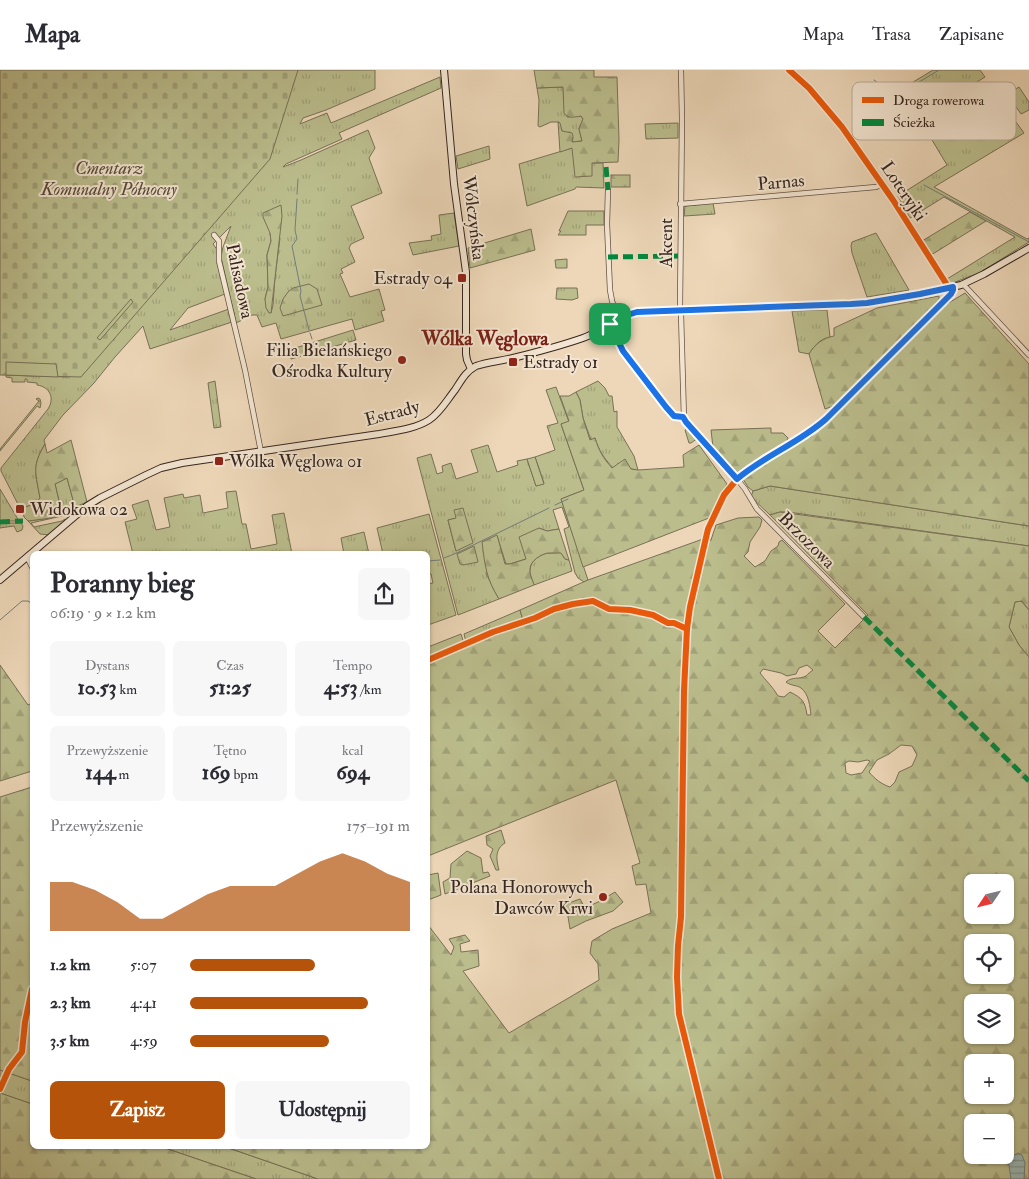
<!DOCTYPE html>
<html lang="pl">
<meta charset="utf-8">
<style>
:root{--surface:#fff;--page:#f7f7f7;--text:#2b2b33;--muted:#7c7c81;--line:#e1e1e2;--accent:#b45309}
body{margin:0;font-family:"IM FELL Double Pica",serif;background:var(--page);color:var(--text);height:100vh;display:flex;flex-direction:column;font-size:19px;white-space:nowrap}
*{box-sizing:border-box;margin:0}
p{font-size:16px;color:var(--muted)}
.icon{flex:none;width:28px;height:28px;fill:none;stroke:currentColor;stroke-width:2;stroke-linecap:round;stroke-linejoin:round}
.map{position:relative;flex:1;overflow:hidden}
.details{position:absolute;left:30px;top:481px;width:400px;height:598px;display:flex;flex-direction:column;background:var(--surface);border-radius:8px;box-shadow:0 1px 4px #0004}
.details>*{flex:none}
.needle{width:32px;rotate:235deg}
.controls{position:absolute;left:964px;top:804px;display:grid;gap:10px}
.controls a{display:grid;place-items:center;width:50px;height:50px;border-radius:8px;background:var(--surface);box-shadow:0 1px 4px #0004;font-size:25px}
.pin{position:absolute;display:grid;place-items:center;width:42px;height:42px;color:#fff;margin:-21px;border-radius:10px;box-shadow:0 2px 8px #0006}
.round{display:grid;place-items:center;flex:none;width:52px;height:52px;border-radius:8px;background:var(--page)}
.overview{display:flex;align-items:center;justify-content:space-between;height:85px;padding:0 20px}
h1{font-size:28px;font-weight:800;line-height:38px}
.metrics{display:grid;grid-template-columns:repeat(3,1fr);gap:8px;height:85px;padding:5px 20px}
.metrics div{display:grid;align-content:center;border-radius:8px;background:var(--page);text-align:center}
.metrics b{font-size:21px;font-weight:800}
.metrics small{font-size:14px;font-weight:400}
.metrics p{font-size:14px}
.chart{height:140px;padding:10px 20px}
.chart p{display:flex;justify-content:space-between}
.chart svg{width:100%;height:90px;margin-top:5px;fill:var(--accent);opacity:.7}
.primary-button{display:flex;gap:10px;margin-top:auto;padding:10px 20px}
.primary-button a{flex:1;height:58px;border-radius:8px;background:var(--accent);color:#fff;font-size:20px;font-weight:800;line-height:58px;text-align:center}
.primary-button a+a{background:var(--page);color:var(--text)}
ul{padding:0 20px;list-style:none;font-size:16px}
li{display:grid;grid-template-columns:80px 60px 1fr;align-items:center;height:38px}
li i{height:12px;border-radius:6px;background:var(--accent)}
header{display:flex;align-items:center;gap:30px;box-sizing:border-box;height:70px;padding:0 25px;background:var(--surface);border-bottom:1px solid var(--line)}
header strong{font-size:24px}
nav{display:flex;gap:28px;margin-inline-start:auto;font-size:18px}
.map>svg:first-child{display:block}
.grass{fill:url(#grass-tufts);stroke:#787156;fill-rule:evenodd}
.forest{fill:url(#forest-firs);stroke:#787156;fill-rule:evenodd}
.cemetery{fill:url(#cemetery-stones);stroke:#787156}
.green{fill:#bbbd8d;stroke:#787156}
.water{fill:url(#water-rules);stroke:#737d7a}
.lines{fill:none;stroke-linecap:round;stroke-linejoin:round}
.stream{stroke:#737d7a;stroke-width:1}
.street-casing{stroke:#645245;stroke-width:6}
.secondary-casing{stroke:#36251f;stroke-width:8}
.street{stroke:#f3e5d1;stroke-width:4.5}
.secondary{stroke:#f3e5d1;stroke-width:6}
.quiet{stroke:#00873e;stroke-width:5;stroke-dasharray:10 5;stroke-linecap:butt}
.cycleway-casing{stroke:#f3e5d1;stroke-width:9}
.cycleway{stroke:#e8590c;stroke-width:6}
.route-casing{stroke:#fff;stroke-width:10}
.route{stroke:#1a73e8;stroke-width:6}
.poi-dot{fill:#8f2418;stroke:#f3e5d1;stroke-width:2}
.labels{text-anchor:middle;stroke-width:4;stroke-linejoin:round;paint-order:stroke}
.park-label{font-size:18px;font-style:italic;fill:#574b3a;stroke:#f3e5d1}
.street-label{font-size:18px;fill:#36251f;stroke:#f3e5d1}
.poi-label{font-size:18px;fill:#36251f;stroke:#f3e5d1;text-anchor:end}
.quarter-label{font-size:20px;font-weight:bold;fill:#7a1f14;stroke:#f3e5d1}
.key{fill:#f3e5d1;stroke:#baab9c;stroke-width:1}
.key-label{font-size:14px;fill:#36251f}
</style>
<header>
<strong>Mapa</strong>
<nav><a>Mapa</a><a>Trasa</a><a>Zapisane</a></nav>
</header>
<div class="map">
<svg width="1029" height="1109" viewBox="0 0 1029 1109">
<defs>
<pattern id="grass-tufts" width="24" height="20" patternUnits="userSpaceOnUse" patternTransform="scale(1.25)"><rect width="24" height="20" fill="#bbbd8d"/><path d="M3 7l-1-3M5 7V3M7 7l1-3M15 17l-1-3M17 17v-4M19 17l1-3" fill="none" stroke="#a1a279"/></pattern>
<pattern id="forest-firs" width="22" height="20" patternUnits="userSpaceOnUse" patternTransform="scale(1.25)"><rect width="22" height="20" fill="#bbbd8d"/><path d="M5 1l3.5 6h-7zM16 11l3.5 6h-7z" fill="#a1a279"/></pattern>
<pattern id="cemetery-stones" width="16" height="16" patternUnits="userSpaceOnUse" patternTransform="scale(1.25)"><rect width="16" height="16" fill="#bbbd8d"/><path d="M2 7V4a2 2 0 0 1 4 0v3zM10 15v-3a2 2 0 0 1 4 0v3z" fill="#a1a279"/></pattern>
<pattern id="water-rules" width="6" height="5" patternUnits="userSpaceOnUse" patternTransform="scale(1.25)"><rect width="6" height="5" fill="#9bb8b6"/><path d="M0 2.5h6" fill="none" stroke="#7f9593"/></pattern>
</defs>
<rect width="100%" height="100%" fill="#edd7b8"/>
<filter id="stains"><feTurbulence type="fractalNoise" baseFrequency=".004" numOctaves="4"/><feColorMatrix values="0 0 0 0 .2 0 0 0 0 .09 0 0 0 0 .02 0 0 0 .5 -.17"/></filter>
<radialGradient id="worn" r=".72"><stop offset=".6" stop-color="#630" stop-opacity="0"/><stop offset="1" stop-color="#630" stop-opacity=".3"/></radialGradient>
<g class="grass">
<path d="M268 0H375V19L326 40 303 48 300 54 327 43 331 53 440 7 441 18 339 63 342 69 286 94 283 97 301 90 368 60 375 78 369 88 382 123 351 136 364 168 351 174 349 178 355 192 341 199 343 203 340 204 350 227 379 219 385 240 381 241 384 251 355 260 352 249 281 269 276 253 262 257 257 245H252L236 253 221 187 223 177 231 156 213 174 218 181 225 224 188 238 170 260 229 239 232 252 150 279 143 256 115 287 94 313 63 345 44 370 45 374C31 397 36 404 40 428L35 434 23 438 24 446 1 401V398L48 339C55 328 50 317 37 315V313L27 312V309H25V312H12V308L6 307V305L68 307ZM270 163 280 168 275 207 273 235 271 243 265 229 268 217 267 185 271 171Z"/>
<polygon points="933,0 980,0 985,7 931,40 933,43 904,60 903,58 904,57 900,49 898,29 895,23"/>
<polygon points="563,17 564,29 567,47 581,46 583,49 579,59 582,71 572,72 573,68 570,62 566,63 562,61 559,52 551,52 540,57 538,56 539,30 537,18"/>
<polygon points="1019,17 1029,32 1029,40 1021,44 1007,24"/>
<polygon points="1000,29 1013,47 1010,50 1013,54 1016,52 1024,63 934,117 1027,169 1029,168 1029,172 979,203 950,214 947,209 1015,167 944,127 910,148 898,126 947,95 932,70"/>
<polygon points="678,53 678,68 646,69 645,54"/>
<polygon points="489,76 490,89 458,99 456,86"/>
<polygon points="572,78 592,93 603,93 604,118 576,117 575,119 527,136 519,94"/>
<polygon points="713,133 715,144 684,146 685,136"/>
<polygon points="568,141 604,141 604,155 586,155 586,165 558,165 561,161 559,161"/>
<polygon points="454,143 459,176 413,185 409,173 432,170 431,166 441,164 439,145"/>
<polygon points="876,163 909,220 867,227 852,183 851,176 852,172"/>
<polygon points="557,218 577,218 578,228 572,230 556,229"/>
<path d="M827 240 830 267C820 269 814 276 809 284L799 282 792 241Z"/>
<polygon points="353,260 356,270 291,289 289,280"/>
<polygon points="215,311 221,357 214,358 208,313"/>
<path d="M598 311 605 318 609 326H612L614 342 617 341V357L634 386 638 400 631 399 628 396 613 398C604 388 599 381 595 368L591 370 583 348 580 330 576 322Z"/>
<path d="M556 317 569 352 561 354 584 420 561 429 588 510 584 512 578 508 575 503 564 459 569 457 562 437 553 440 559 459 547 461 539 458 526 489 510 494H506L497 466 486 503 494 520 499 529 458 545 417 388 431 384 437 404 443 402 442 396 451 393 456 409 478 402 471 380 488 375 497 402 518 395 517 391 527 389 536 416 544 413 535 387 555 380 547 356 558 353 546 320ZM457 448 456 481 448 450Z"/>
<polygon points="38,328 40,329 41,333 40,338 37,336 0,381 0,379 39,331 36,329"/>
<polygon points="687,359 691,360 698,368 691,373 689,373 685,360"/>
<polygon points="67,408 75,437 83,433 84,436 74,443 66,445 65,442 62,443 55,414"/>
<polygon points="770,416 1029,456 1029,476 788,442 780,442 770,445 751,427 753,421"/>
<polygon points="0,419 19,451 9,451 9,453 21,453 23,456 22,460 17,462 14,456 0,458"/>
<polygon points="236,421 242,454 246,454 251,479 277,474 272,445 284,443 292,484 133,484 125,452 137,449 132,435 148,430 156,460 170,457 164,428 183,424 184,428 200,425 203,443 228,438 226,422"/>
<polygon points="62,444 62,446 31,453 34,457 62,451 65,449 66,450 50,465 40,464 28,451 51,448"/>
<polygon points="429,444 456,545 428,555 428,514 433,513 431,504 428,504 428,484 383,484 377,458"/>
<polygon points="364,462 369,484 344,484 341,468"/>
<path d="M561 482 565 489 569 490 572 501 534 515C533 511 529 504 530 499 530 491 541 484 548 483 553 483 557 483 561 482Z"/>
<polygon points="1021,531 1029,540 1029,587 1019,575 1009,557 1015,532"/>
<polygon points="520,540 524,554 467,576 464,564"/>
<polygon points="461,564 465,577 428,592 428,577"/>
<polygon points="0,1000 32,1011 32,1034 0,1023"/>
<polygon points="159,1076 223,1076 318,1109 256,1109"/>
</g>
<g class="forest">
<path d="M534 0H594V7H617L619 70 618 92 592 93V106L575 107 572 78 560 82 558 52 560 53 562 61 572 63 573 66 572 72 582 71 579 59 583 49 581 46C575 47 567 49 564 43L563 17 537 18Z"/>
<rect x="611" y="105" width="19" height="12"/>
<polygon points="281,135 282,146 271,243 269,243 266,238 265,229 268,217 267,185 271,171 270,163 263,147 263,143"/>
<polygon points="970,142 986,151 931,185 922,171"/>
<polygon points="531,159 535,180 470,198 468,178"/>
<polygon points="567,189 567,198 556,198 555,190"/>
<polygon points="309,214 317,219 322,235 283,246 280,238 283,229 288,222 293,218"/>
<polygon points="965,223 1029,294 1029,456 770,416 753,421 748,417 743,409 749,402 805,366 811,367 937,240"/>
<path d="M939 226V229L836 335 825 339 809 284C815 274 823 268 834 266V258L877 238Z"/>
<path d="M576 322 580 330 583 348 590 370 595 368C599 381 603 388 612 398L625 389 631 399 638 400 684 397 683 385 699 375 727 414 709 448 583 497 561 429 584 420 561 354 569 351 560 326H569Z"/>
<polygon points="771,358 771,363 783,363 788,368 787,371 736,405 713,377 711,360"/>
<path d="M71 370 87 432 75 437 67 408 55 414 62 444 51 448 28 451 24 447 22 438 35 434 40 428C36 404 31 397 45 374L47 383Z"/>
<polygon points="535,387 544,414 536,416 527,389"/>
<polygon points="463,438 473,473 456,481 448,450 456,448 454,440"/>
<path d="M780 442 1029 476V540L1022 531 1015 532 1009 557 1019 575 1029 587V1109H318L223 1076H428V855L451 885 454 877 449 869 465 865 470 871 460 874 461 882 478 880 479 896 463 901 509 963 599 910 598 894 590 883 592 871 612 859 651 843 646 814 636 815 632 796 640 793 616 710 428 786V592L524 554 520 540 588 510 703 469 711 470 716 455 738 448 759 447 762 450 760 457 750 472 748 482 744 486 755 497 765 491 771 481 778 476 779 472 782 470 845 534 818 561 835 578 868 545 770 445ZM807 595 813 600C810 602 808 604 806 606 798 610 793 606 786 612 791 616 797 615 801 618 809 624 810 637 811 645H807C805 631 802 628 790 622L784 627 778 626C773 617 766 611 760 603L763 599 781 603 787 606 796 604 799 598ZM901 675 912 676 917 685 912 696 899 702 895 712 890 717C881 714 875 709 869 702L877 690 889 684ZM867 690 870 691 862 703 851 705 846 703 845 693 849 691 858 692ZM972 812H1005V845H972ZM972 872H1005V905H972ZM972 932H1005V965H972ZM972 992H1005V1025H972ZM972 1052H1005V1085H972Z"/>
<path d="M539 458 547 461 559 459 569 490 565 489 561 483C557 483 552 483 548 483 541 484 530 491 530 499 529 504 533 511 534 515L499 529C486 508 485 496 482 472L497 465 505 494H510L526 489 519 467Z"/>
<polygon points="474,476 478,492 463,495 460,494 457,484"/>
<polygon points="0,595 28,635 32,633 32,701 0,711"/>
<polygon points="32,717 32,1011 0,1000 0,727"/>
<path d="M501 760 505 773C495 779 496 789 499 800H496L490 786 493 779 487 775 486 766Z"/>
<polygon points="467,781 481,788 483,803 488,802 490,806 445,824 443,812 450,808 451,794"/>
<polygon points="438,803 441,825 428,830 428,805"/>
<polygon points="615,822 623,832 613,841 586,851 570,859 566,834 580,829 585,838 598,832"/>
<polygon points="0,1023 32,1034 32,1076 159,1076 256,1109 0,1109"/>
</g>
<polygon class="cemetery" points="0,0 298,0 270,89 81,307 0,305"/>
<g class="green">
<polygon points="131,229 133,232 100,270 97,268"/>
<polygon points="6,292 56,294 58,307 6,305"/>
</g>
<polygon class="water" points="1018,1083 1022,1085 1025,1093 1024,1109 1011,1109 1008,1089"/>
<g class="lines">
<g class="stream">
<polyline points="874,10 896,26 897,28 899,48"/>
<polyline points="896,26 939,0"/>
<polyline points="924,115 1029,172"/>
<polyline points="297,124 298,109"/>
<polyline points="297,129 295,160 297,169 292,176 301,221 300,226 309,260"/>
<polyline points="310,263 312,269"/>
<polyline points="313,274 316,281"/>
<polyline points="555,435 568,429"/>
<polyline points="444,488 459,482 549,438"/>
<polyline points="428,491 440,490"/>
<polyline points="0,550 22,531 28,531 32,534"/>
</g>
<defs>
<g id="street">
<polyline points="681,0 682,49 680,237 681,244 684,349 737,409 745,419 757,439 864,547"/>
<polyline points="789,0 809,18 842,57 893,130 949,218"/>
<polyline points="608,120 607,154 610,220 612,231 619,249"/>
<polyline points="680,134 876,117 883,114"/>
<polyline points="214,165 219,171 219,191 245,300 261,382"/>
<polyline points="963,214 1029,285"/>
<polyline points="610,254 617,270 633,295 659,329 674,346 683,347"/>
<path d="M737 409C764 386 799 373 826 349L951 224 953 220V217"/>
<polyline points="27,487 32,497"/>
</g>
<g id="secondary">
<polyline points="444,0 454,114 466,202 466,284 467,290 471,299"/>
<path d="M0 510 87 436 100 428 146 405 161 398 182 393 379 364C395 361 415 359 429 350 440 343 447 330 455 320 461 311 466 301 476 296 488 292 501 291 513 288 537 282 560 276 583 268 604 261 620 243 643 242L867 233 935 221 961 215 984 204 1029 178"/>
</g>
</defs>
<use href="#street" class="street-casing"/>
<use href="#secondary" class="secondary-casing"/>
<use href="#street" class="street"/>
<use href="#secondary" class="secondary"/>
<g class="quiet">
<polyline points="606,97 608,120"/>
<polyline points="608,187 680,186"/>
<polyline points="0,452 23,451"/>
<polyline points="864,547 1029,711"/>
</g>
<defs>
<g id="cycleway">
<polyline points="789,0 809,18 842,57 893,130 949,218 953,217"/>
<polyline points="428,590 493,562 535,548 554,539 573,534 593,531 609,539 630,540 653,545 668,553 674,553 687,559"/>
<polyline points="0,1019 9,999 22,982 25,952 32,919"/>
<polyline points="719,1109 679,944 677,907 678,876 681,847 684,621 687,559 690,537 708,459 724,425 737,409 764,389 815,359 826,349 951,224 953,220 953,217"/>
</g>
</defs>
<use href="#cycleway" class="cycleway-casing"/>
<use href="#cycleway" class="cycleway"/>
</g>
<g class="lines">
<defs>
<path id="route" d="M953 217V220L951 224 826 349C799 373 764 386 737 409L686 352 683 347 674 346 666 337 623 281 610 254 624 246 637 242 851 234 867 233 920 224Z"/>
</defs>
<use href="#route" class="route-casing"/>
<use href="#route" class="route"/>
</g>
<g class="poi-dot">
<rect x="457" y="203" width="10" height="10" rx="2.5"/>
<circle cx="402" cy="290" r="5"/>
<rect x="508" y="287" width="10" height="10" rx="2.5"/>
<rect x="214" y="386" width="10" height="10" rx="2.5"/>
<rect x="15" y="434" width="10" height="10" rx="2.5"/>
<circle cx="603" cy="827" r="5"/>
</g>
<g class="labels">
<g class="park-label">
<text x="109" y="104">Cmentarz<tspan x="109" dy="21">Komunalny Północny</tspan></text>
</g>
<g class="street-label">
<text transform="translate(781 112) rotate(-5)" y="6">Parnas</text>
<text transform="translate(904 121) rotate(56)" y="6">Loteryjki</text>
<text transform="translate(474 148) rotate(83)" y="6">Wólczyńska</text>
<text transform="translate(666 173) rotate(-90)" y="6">Akcent</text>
<text transform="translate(240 211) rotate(78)" y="6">Palisadowa</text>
<text transform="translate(392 343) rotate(-15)" y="6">Estrady</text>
<text transform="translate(807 470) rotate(45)" y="6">Brzozowa</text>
</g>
<g class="poi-label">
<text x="452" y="214">Estrady 04</text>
<text x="392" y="286">Filia Bielańskiego<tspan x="392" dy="21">Ośrodka Kultury</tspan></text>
<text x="523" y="298" text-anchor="start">Estrady 01</text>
<text x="229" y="397" text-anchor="start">Wólka Węglowa 01</text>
<text x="30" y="445" text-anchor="start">Widokowa 02</text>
<text x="593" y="823">Polana Honorowych<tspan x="593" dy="21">Dawców Krwi</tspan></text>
</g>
<g class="quarter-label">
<text x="485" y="275">Wólka Węglowa</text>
</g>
</g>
<rect x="852" y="12" width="164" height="58" rx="8" class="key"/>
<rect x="862" y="27" width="22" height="6" fill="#e8590c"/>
<rect x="862" y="49" width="22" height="7" fill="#00873e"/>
<g class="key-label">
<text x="893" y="35">Droga rowerowa</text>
<text x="893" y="57">Ścieżka</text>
</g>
<rect width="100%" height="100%" filter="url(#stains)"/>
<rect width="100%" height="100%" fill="url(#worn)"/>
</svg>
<div class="controls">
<a><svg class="needle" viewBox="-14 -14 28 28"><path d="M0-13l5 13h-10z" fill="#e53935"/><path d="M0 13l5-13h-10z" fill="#7c7c81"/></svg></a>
<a><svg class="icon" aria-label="locate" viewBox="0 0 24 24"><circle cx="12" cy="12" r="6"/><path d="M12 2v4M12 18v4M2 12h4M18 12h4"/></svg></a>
<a><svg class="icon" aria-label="layers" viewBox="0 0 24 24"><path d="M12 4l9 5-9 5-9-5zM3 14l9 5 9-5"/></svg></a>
<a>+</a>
<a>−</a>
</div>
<div class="pin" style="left:610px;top:254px;background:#1e9e55"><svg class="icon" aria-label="arrive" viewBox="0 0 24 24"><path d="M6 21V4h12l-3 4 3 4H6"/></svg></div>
<section class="details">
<div class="overview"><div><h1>Poranny bieg</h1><p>06:19 · 9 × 1.2 km</p></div><a class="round"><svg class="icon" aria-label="share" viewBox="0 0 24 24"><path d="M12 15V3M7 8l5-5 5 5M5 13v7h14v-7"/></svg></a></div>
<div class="metrics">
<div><p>Dystans</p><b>10.53<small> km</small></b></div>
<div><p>Czas</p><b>51:25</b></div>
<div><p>Tempo</p><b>4:53<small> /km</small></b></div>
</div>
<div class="metrics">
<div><p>Przewyższenie</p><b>144<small> m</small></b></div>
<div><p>Tętno</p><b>169<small> bpm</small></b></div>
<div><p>kcal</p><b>694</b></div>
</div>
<div class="chart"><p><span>Przewyższenie</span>175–191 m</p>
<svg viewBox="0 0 160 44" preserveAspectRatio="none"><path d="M0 44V20L10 20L20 24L30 30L40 38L50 38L60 32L70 26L80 22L90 22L100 22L110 16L120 10L130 6L140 10L150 16L160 20V44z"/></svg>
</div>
<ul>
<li><b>1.2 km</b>5:07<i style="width:57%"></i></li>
<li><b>2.3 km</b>4:41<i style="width:81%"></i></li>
<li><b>3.5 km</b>4:59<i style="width:63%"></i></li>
</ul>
<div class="primary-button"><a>Zapisz</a><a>Udostępnij</a></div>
</section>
</div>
